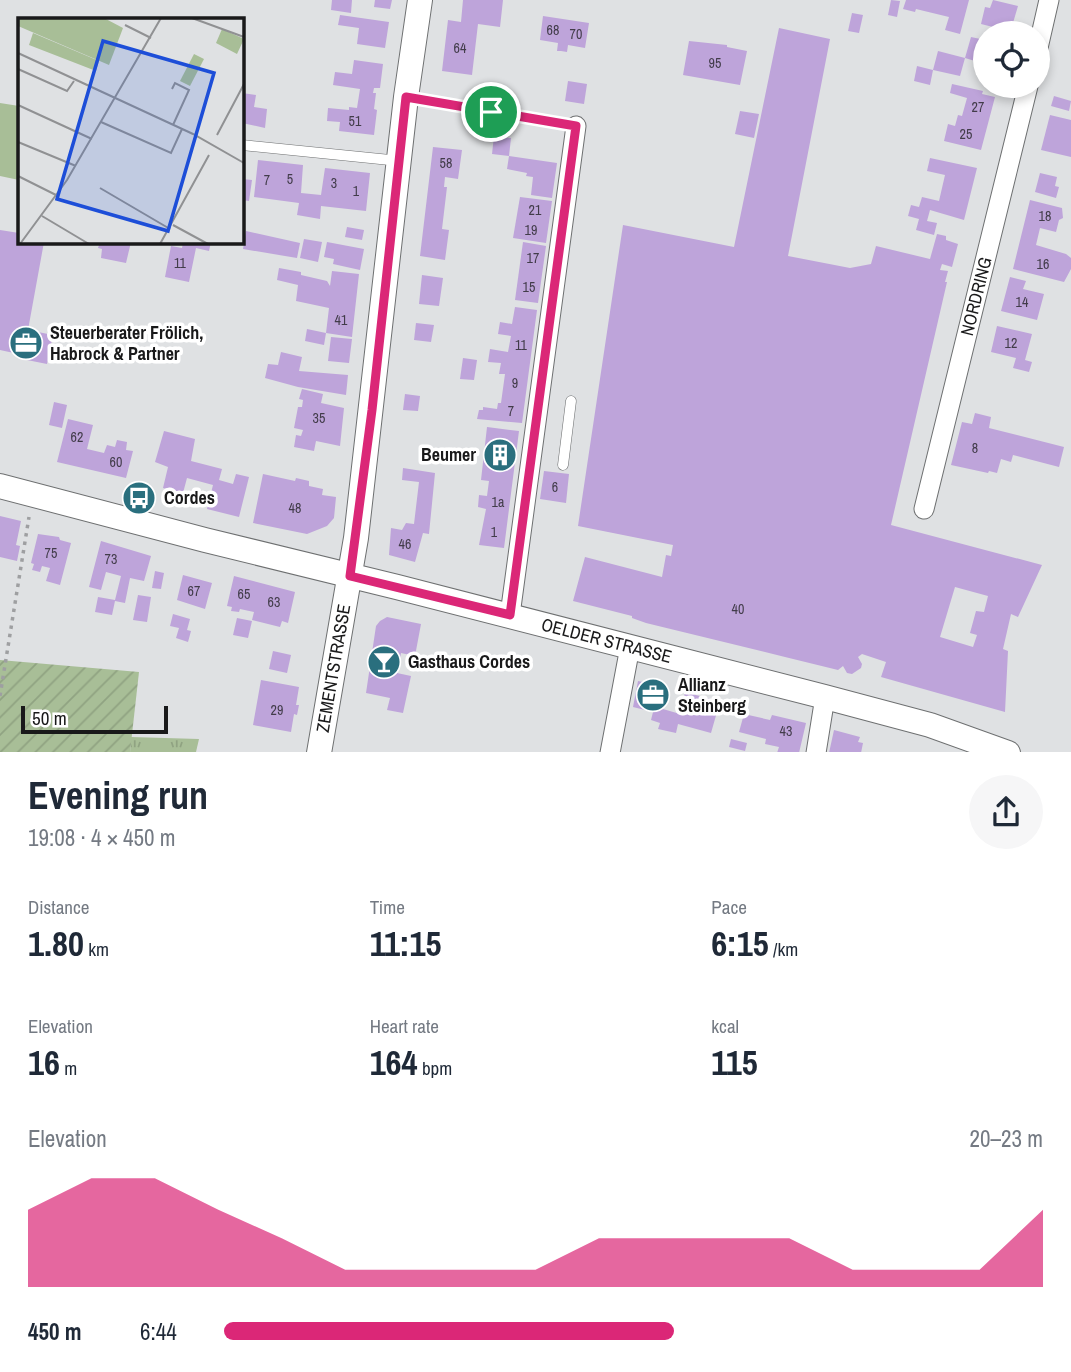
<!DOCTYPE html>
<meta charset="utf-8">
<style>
:root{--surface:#fff;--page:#f6f6f7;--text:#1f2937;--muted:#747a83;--accent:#db2777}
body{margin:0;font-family:"Archivo Narrow",sans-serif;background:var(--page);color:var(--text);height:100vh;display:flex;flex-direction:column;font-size:26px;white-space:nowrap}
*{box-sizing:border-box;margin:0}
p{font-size:23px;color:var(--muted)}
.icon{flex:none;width:38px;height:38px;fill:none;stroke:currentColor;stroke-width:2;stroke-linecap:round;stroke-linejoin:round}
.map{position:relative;height:752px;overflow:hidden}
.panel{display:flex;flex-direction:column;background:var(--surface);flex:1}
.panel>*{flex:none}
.buttons{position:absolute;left:973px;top:21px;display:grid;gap:14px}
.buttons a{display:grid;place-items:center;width:77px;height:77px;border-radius:50%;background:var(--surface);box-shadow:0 4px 10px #0003;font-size:35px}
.scale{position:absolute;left:21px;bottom:18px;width:147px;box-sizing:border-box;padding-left:7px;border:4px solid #19191a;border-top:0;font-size:19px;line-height:24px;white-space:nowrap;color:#19191a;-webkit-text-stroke:5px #fff;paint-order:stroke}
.pin{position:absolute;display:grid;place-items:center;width:60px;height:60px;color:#fff;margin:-30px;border:4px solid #fff;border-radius:50%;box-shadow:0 2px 7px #0007}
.round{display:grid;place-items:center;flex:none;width:74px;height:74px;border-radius:37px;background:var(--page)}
.overview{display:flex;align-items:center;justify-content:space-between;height:119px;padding:0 28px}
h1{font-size:38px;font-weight:800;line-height:52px}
.figures{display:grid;grid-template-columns:repeat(3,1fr);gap:10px;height:119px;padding:7px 28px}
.figures div{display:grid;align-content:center}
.figures b{font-size:35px;font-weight:800}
.figures small{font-size:19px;font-weight:400}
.figures p{font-size:19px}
.chart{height:196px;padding:14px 28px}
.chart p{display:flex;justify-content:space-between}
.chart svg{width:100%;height:126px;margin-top:7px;fill:var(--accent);opacity:.7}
ul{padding:0 28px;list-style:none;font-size:23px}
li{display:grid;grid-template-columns:112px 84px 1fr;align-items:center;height:52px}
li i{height:18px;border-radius:9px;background:var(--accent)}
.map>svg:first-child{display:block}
.grass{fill:url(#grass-tufts)}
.garden{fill:url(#garden-furrows)}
.pitch{fill:#a8be97}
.building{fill:#bea4da;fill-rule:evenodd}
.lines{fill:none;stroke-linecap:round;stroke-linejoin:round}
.service-casing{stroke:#6e7071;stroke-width:11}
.minor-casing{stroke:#6e7071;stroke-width:21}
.tertiary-casing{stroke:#6e7071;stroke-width:26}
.path{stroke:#9e9fa1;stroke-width:3.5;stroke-dasharray:3.5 5;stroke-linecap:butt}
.service{stroke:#fff;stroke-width:10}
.minor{stroke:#fff;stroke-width:19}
.tertiary{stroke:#fff;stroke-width:24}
.route-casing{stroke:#fff;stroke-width:14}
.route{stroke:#db2777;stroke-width:9}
.labels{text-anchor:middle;stroke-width:7;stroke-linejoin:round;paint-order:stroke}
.number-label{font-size:14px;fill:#423c4a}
.street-label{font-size:18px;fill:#19191a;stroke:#fff}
.poi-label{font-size:18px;font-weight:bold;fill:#19191a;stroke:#fff;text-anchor:start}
.inset-road{fill:none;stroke:#909193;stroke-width:2}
.view{fill:#1d4ed8;fill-opacity:0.15;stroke:#1d4ed8;stroke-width:3.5}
.inset-edge{fill:none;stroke:#19191a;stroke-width:3.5}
</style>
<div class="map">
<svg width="1071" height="753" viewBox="0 0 1071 753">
<defs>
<pattern id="grass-tufts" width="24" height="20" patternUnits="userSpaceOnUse" patternTransform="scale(1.75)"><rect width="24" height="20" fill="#a8be97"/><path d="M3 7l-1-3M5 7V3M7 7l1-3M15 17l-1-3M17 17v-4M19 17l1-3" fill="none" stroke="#90a382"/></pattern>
<pattern id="garden-furrows" width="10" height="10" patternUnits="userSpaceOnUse" patternTransform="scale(1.75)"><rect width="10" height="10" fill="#a8be97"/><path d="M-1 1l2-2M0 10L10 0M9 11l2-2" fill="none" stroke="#90a382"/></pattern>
</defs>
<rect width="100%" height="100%" fill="#dfe1e3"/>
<polygon class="grass" points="131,737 199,739 196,752 130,753"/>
<polygon class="garden" points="0,660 139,672 130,752 0,752"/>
<polygon class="pitch" points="0,103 19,106 19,180 0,176"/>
<g class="building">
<polygon points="332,0 352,0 351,13 331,10"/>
<polygon points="375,0 392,0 390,9 374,7"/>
<polygon points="463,0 503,0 500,27 478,24 472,75 442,71 448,20 461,22"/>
<polygon points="891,0 900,1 897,17 888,15"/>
<polygon points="906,0 969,0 960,34 945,30 949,17 916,9 915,12 903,9"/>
<polygon points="993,0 1018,6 1010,33 992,32 993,27 981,24 985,7 990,8"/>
<polygon points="852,13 863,15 859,33 848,31"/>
<polygon points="340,15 389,22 385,48 357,44 359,28 338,25"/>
<polygon points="543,16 589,23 585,48 568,45 567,52 561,51 557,51 558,43 540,40"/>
<path d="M779 28 830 39 788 256 850 268 871 264 876 246 930 259 937 234 946 236V240L958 244 952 267 942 264 940 270 948 271 945 282H947L891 525 1042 565 1018 617 1011 614 1003 649 1008 651 1005 712 881 677 886 662 862 654 858 657 862 664 861 668 852 674 847 673 843 666 838 670 785 657 646 623 632 618V616L573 601 585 557 662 577 666 555 671 556 673 545 578 526 623 225 734 247ZM955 587 988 596 984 612 976 611 970 633 977 635 973 647 940 637Z"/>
<polygon points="971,37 985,40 985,50 978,50 975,61 965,58 960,76 933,70 938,51 965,58"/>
<polygon points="689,41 727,45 727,47 747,51 740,85 683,75"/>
<polygon points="354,60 383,64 380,88 374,88 373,93 376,93 374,109 377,110 374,135 339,131 340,122 327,121 328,108 349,110 349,107 357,108 360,89 333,85 335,72 352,74"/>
<polygon points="917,66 933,70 930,85 914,81"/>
<polygon points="568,81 587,84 584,104 565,101"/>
<polygon points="952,84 983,91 982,94 995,97 981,150 944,141 948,124 955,126 958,115 962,116 967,98 950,93"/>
<polygon points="242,93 256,95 254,107 267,109 265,128 242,123"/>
<polygon points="1054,96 1071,101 1069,111 1051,106"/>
<polygon points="740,111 759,114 754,138 735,134"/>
<polygon points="1050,115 1071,120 1071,157 1041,150"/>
<polygon points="494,136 511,138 509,156 492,154"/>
<polygon points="433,147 462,150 458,179 445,177 444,187 447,187 442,229 449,230 445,260 420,256"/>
<polygon points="509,156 557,163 552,198 531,195 533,177 526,176 527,173 507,169"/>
<polygon points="930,158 977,168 964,220 930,210 927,221 937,223 934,235 916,230 919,219 908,216 911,205 919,207 922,197 939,201 945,175 927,171"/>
<polygon points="258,160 303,165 301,193 321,195 325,168 370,173 366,211 321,206 320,219 297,215 299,203 254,197"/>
<polygon points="1040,173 1057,177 1055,186 1059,187 1056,198 1035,192"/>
<polygon points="242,179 252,180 249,201 242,200"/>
<polygon points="520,197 552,201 546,243 513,238"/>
<polygon points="1030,200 1062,208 1063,218 1059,220 1056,232 1040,228 1036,245 1066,254 1071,258 1071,269 1064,282 1013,269"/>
<polygon points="347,227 364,230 362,240 345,237"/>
<polygon points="0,230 19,233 19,242 44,242 28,330 53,335 47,364 22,359 23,355 0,350"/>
<polygon points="246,231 300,243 297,258 243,249"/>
<polygon points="304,239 322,242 318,262 300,258"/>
<polygon points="100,242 131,242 126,263 101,258 102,249 98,248"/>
<polygon points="183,242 211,242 209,251 196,248 189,282 165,277 171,246 182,248"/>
<polygon points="327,242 364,249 360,270 333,264 334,259 324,257"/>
<polygon points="523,242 546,246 538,303 515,300"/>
<polygon points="279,268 301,272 301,275 327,281 330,286 332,271 359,274 352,337 326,333 329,308 296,301 298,285 277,280"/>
<polygon points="422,275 443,278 439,306 419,304"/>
<polygon points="1010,277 1026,281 1023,289 1044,294 1037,320 1001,311"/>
<polygon points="515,307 537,310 522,423 477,419 479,410 483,410 483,407 497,409 498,403 501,403 505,374 499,374 501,363 488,362 490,349 508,352 511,336 498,334 500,322 512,324"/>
<polygon points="416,323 434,325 431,342 414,340"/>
<polygon points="997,326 1032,334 1025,360 1032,362 1029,372 1013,368 1016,358 991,352"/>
<polygon points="307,329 326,333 324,345 305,341"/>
<polygon points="331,337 352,339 349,363 328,361"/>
<polygon points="281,352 302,357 299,371 348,375 346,395 298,387 265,378 268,364 278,365"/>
<polygon points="463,358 477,360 474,380 460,379"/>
<polygon points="302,389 323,394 321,403 344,408 340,446 316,441 314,451 294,447 296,435 301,436 303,430 294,428 298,407 302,407 303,400 299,399"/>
<polygon points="405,394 420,396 418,411 403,410"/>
<polygon points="54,402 67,405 62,428 49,425"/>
<polygon points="975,413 991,417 989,428 1064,447 1059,467 1013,455 1011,462 1001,459 997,473 989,471 988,473 951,465 962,422 972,424"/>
<polygon points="68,419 93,425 87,449 104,453 107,445 115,447 117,440 127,442 126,450 133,451 126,478 57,462"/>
<polygon points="487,427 519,431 504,548 479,545 486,509 478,507 479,495 487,496 489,481 481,480"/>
<polygon points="164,431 195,439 191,461 222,469 219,480 233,484 236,474 249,477 239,517 207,509 213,485 187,478 183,493 163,488 168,467 155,462"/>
<polygon points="403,468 435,473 429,534 423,533 415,562 389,555 391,528 402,530 406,523 414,524 419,482 402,480"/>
<polygon points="544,471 569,474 566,503 540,499"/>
<polygon points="263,474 295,481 296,478 309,481 309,486 323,489 322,495 336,497 334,518 327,526 307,534 253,523"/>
<polygon points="0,516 21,521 16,545 20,546 17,561 0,557"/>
<polygon points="38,534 59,537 60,540 71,543 60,585 46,581 50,568 42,566 40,572 32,570 34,564 31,563"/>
<polygon points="101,541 151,556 144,581 130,578 125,603 115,601 112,615 95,612 98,597 115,600 121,576 106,572 101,590 89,587"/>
<polygon points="155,571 164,573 161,589 152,588"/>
<polygon points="183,575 212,583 205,609 177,600"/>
<polygon points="234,576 295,592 288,623 282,621 280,627 252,620 254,612 240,609 239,612 231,611 232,607 227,606"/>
<polygon points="138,595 151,597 147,622 133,620"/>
<polygon points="173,614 190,619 187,630 191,631 188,642 176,638 179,628 170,626"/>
<polygon points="387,617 421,624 415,656 401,653 397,673 411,676 403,713 387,710 390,698 366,693 376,626 380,621"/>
<polygon points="237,618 252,621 248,638 233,635"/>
<polygon points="273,651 291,655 287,673 269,669"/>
<polygon points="261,680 299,687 296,705 299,705 297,715 294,714 291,732 253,725"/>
<polygon points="638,681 669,688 663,709 680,714 685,692 714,700 711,711 717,712 711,733 678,724 676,733 658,729 660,723 651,720 653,712 633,707"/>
<polygon points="744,714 770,720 772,715 806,723 799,753 777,753 779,747 765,744 766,739 739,732"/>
<polygon points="834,730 860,737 858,742 863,743 861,753 829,753"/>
<polygon points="731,739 747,743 745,751 729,747"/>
</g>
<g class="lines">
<defs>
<g id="service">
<polyline points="407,97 576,126"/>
<polyline points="242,145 400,161"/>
<polyline points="563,465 571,401"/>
</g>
<g id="minor">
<polyline points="1038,48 1049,0"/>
<path id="s1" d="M924 509 1028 86"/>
<polyline points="510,615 576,126"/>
<polyline points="610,753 630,647"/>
<polyline points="816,753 825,697"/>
</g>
<g id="tertiary">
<path id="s2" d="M0 486 205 540 397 587 825 697 930 725 1008 753"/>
<path id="s3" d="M319 753 356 538 406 97 420 0"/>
</g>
</defs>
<use href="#service" class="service-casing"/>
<use href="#minor" class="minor-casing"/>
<use href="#tertiary" class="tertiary-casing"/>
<polyline class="path" points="0,696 29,517"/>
<use href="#service" class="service"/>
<use href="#minor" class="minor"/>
<use href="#tertiary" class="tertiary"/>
</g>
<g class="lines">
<defs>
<polygon id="route" points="406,97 576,126 510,615 350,576 372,410"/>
</defs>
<use href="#route" class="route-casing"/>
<use href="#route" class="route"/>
</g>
<defs>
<symbol id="office-disc" viewBox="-11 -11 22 22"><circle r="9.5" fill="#2a6f7e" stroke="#fff"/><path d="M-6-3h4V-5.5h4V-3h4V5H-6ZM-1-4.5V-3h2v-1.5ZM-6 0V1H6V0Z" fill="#fff"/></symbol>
<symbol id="building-disc" viewBox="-11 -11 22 22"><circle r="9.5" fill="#2a6f7e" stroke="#fff"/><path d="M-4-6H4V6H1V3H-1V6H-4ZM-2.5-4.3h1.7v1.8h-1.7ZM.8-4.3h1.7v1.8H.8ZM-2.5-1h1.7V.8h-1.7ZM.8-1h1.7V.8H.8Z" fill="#fff"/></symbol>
<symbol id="bus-disc" viewBox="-11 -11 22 22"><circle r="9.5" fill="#2a6f7e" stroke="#fff"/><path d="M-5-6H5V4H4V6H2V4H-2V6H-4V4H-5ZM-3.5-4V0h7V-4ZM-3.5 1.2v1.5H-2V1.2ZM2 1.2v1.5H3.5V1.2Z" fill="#fff"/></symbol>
<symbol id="bar-disc" viewBox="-11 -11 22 22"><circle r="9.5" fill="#2a6f7e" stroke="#fff"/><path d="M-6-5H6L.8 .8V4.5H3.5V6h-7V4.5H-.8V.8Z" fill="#fff"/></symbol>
</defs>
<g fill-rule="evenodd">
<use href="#office-disc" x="7" y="324" width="38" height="38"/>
<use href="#building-disc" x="481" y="436" width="38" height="38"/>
<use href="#bus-disc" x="120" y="479" width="38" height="38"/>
<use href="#bar-disc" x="365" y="643" width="38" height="38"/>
<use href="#office-disc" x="634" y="676" width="38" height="38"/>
</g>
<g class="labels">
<g class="number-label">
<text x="553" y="35">68</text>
<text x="576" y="39">70</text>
<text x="460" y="53">64</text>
<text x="715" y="68">95</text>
<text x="978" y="112">27</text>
<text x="355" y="126">51</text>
<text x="966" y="139">25</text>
<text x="446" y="168">58</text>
<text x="290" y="184">5</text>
<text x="267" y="185">7</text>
<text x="334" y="188">3</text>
<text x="356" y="196">1</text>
<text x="535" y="215">21</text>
<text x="1045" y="221">18</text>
<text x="531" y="235">19</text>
<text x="533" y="263">17</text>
<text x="180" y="268">11</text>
<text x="1043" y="269">16</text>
<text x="529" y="292">15</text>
<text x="1022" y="307">14</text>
<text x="341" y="325">41</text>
<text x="1011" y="348">12</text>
<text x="521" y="350">11</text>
<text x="515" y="388">9</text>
<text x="511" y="416">7</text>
<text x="319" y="423">35</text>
<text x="77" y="442">62</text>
<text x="975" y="453">8</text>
<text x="116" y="467">60</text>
<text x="555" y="492">6</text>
<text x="498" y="507">1a</text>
<text x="295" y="513">48</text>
<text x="494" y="537">1</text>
<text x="405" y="549">46</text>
<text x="51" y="558">75</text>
<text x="111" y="564">73</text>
<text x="194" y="596">67</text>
<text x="244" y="599">65</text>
<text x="274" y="607">63</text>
<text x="738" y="614">40</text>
<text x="277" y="715">29</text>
<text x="786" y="736">43</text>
</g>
<g class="street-label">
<text dy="6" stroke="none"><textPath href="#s1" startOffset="219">NORDRING</textPath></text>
<text dy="6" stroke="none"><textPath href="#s2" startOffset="626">OELDER STRASSE</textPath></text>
<text dy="6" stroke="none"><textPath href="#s3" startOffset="86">ZEMENTSTRASSE</textPath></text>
</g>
<g class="poi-label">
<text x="50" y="339">Steuerberater Frölich,<tspan x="50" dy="21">Habrock &amp; Partner</tspan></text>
<text x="476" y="461" text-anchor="end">Beumer</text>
<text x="164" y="504">Cordes</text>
<text x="408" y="668">Gasthaus Cordes</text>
<text x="678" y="691">Allianz<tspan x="678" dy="21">Steinberg</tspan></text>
</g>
</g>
<g transform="translate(18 18)">
<rect width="226" height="226" fill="#dfe1e3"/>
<path d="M204 11 226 21 219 36 198 25ZM15 15 81 43 78 53 11 27Z" fill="#a8be97"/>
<path d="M0 0H86L105 10 91 47 0 8Z" fill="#a8be97"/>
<path d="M176 36 186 41 172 68 162 63Z" fill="#a8be97"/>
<path class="inset-road" d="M174 0 226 19M107 7 133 20M0 35 175 116 226 145M0 51 49 73 56 63M154 71 157 65 171 72 155 107M0 87 74 121M83 104 153 135 164 111M199 117 226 66M0 124 58 148M0 158 38 177M82 170 152 211M24 198 71 226M155 207 190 226M2 226 49 162 143 0M142 226 191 137"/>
<path class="view" d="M85 23 196 55 150 213 39 181Z"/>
<rect width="226" height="226" class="inset-edge"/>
</g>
</svg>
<div class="buttons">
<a><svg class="icon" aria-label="locate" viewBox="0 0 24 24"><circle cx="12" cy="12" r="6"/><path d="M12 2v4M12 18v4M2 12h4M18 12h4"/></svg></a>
</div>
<div class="scale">50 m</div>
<div class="pin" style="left:491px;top:112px;background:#1e9e55"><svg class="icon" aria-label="arrive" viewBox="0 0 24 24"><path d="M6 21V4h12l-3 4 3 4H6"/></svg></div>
</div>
<section class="panel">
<div class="overview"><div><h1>Evening run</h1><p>19:08 · 4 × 450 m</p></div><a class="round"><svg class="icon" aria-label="share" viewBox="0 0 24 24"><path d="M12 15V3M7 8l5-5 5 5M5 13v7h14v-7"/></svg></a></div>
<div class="figures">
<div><p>Distance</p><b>1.80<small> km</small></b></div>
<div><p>Time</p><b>11:15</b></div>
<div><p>Pace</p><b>6:15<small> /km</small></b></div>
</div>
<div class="figures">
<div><p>Elevation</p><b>16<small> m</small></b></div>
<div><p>Heart rate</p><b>164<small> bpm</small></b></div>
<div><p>kcal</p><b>115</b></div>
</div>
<div class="chart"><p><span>Elevation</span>20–23 m</p>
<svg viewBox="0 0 160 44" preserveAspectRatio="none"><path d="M0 44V17L10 6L20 6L30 17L40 27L50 38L60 38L70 38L80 38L90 27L100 27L110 27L120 27L130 38L140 38L150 38L160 17V44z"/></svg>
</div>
<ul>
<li><b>450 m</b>6:44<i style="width:55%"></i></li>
</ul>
</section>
